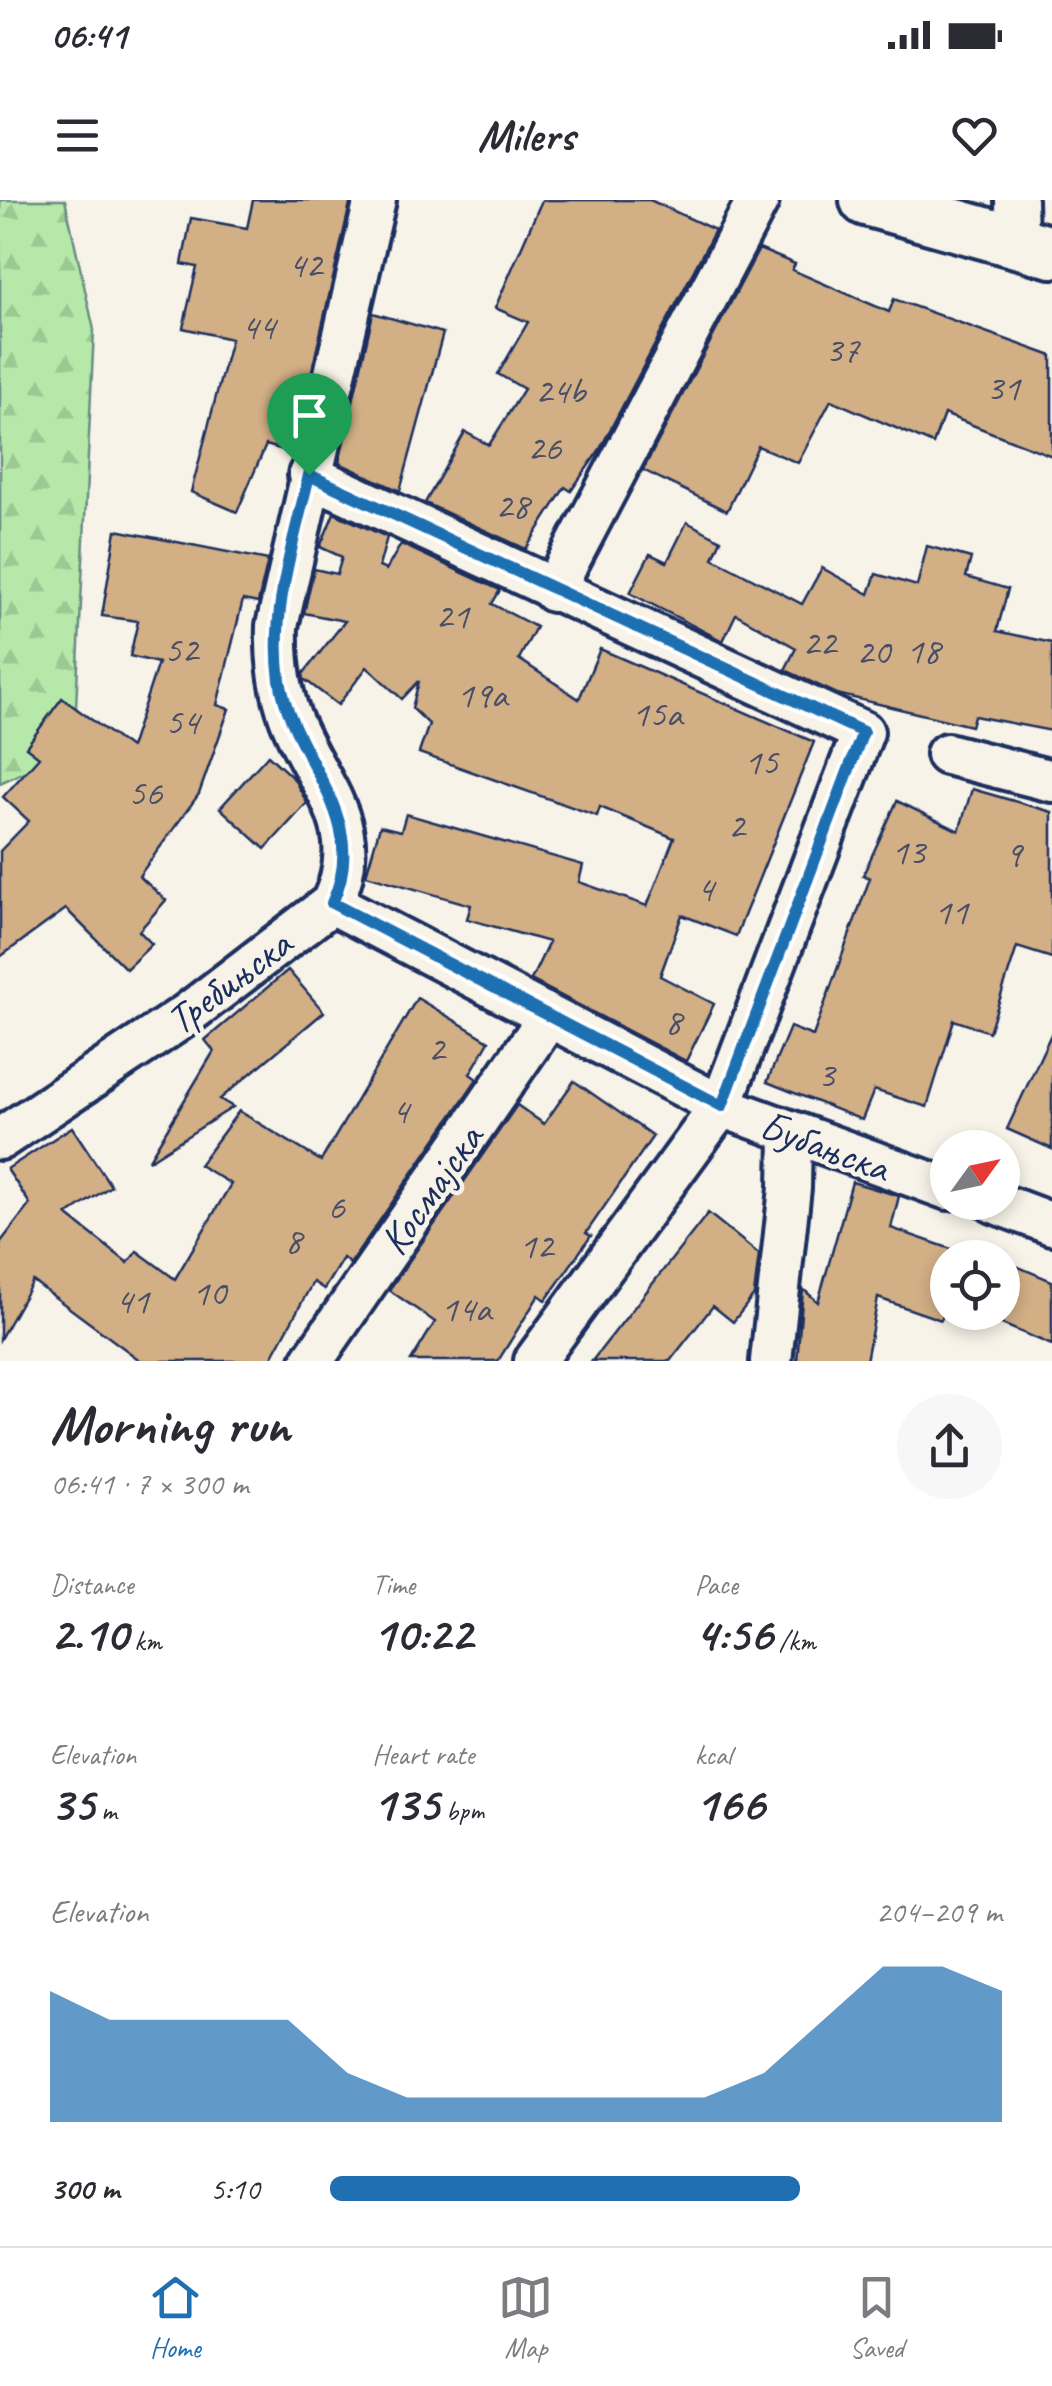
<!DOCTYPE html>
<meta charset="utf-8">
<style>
:root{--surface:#fff;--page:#f7f7f7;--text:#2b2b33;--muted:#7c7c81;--line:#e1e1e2;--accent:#1f6fb2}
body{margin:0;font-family:Caveat,sans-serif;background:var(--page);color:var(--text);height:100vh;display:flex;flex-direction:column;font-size:38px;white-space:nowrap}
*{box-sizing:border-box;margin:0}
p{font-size:32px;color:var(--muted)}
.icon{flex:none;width:55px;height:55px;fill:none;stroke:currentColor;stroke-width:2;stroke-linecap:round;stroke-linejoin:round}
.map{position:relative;height:1161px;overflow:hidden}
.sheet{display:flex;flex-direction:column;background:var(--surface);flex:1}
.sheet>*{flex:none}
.needle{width:65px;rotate:57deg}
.fabs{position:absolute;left:930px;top:930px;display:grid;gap:20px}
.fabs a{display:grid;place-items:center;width:90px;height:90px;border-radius:50%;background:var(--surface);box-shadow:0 5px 15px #0003;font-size:50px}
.pin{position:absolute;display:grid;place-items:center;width:85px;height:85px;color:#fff;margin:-102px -42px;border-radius:50% 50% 50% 0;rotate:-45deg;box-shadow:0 0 10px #0007}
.pin .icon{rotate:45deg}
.round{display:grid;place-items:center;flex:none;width:105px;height:105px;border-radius:52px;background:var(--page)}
.headline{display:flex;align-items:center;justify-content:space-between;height:170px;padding:0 50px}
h1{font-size:55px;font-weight:700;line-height:75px}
.figures{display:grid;grid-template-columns:repeat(3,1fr);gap:15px;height:170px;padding:10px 50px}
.figures div{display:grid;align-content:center}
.figures b{font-size:50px;font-weight:700}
.figures small{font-size:28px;font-weight:400}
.figures p{font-size:28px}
.chart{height:280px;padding:20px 50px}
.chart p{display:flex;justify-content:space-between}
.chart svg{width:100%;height:180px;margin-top:10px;fill:var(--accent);opacity:.7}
ul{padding:0 50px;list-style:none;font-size:32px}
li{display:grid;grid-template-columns:160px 120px 1fr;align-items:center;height:75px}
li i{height:25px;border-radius:12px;background:var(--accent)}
.status{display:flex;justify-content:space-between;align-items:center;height:70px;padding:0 50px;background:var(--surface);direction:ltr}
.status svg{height:28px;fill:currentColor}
header{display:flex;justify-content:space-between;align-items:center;height:130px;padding:0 50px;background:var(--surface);font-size:45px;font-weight:700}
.tabs{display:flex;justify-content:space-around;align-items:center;height:140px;border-top:2px solid var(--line);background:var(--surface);font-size:28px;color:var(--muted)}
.tabs a{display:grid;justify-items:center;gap:5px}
.tabs .on{color:var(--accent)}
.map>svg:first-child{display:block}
.forest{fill:url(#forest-firs);stroke:#688c84;stroke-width:2.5}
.building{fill:#d2af85;stroke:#1b2f5e;stroke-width:2.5}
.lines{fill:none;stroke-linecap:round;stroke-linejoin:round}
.minor-casing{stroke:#1b2f5e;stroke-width:48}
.tertiary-casing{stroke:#1b2f5e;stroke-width:58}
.minor{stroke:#f7f3e8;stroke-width:40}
.tertiary{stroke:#f7f3e8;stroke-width:50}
.route-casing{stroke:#fff;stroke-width:20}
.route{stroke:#1f6fb2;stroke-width:12}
.labels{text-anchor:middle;stroke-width:9;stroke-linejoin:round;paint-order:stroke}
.number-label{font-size:38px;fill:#494f68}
.street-label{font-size:42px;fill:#1b2f5e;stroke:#f7f3e8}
</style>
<div class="status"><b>06:41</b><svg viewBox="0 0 49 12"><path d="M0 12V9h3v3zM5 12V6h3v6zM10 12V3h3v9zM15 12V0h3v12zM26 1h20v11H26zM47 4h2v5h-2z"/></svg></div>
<header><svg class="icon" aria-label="menu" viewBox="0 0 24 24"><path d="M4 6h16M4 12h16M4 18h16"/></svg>Milers<svg class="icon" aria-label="heart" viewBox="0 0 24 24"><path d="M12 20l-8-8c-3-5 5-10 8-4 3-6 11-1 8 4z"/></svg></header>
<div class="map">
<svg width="1052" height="1161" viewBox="0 0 1052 1161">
<defs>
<pattern id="forest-firs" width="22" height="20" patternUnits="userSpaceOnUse" patternTransform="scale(2.5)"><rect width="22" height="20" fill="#b6e9a9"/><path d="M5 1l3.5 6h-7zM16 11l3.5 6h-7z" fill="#9cc894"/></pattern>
</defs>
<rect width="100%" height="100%" fill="#f7f3e8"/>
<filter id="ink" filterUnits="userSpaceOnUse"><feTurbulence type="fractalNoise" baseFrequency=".01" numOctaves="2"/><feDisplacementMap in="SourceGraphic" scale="20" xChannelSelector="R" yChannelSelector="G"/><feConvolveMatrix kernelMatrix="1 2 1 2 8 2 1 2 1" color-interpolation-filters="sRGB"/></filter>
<g filter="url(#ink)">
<polygon class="forest" points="0,0 65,0 94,130 74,549 0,583"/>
<g class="building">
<polygon points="253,0 351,0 293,253 266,245 237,312 191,292 231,139 183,128 197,67 182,64 191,18 247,28"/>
<polygon points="542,0 650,0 715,30 600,249 571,291 565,287 526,349 425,303 465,232 489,245 524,189 498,174 528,122 495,108"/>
<polygon points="759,49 795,64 792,70 889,112 894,99 1052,156 1052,256 944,214 933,244 831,200 798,263 758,246 727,311 643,270"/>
<polygon points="373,113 443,133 400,291 339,263"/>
<polygon points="334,313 387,337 379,367 386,370 401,344 500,390 492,404 536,427 519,459 579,499 600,449 814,542 736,736 682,715 660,776 714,804 686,861 531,780 549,742 467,719 471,705 366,675 380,626 401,631 406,614 583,665 579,682 647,706 674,638 600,607 597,616 419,553 429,524 412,508 419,481 402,499 367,467 338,505 304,479 303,474 345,421 304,413 314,369 337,374 342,357 320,347"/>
<polygon points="687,322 721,340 713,358 802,404 822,368 869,394 876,374 917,386 927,346 971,358 966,377 1008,389 997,431 1052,443 1052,531 974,516 971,526 837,494 785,470 796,448 736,414 723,441 630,393 650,354 667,362"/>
<polygon points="116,330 268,360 258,403 243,400 217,505 229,509 199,594 139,676 166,700 139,731 152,744 126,769 66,709 0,757 0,651 29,621 3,597 39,557 26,547 62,498 130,548 158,463 130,456 138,421 102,416"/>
<polygon points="268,555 294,579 307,603 265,649 220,608"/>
<polygon points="972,589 1052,612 1052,758 1017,747 989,832 954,820 927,907 874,890 862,920 767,882 790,827 813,836 870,678 863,675 897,601 959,631"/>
<polygon points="288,770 324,812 220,899 233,907 148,961 214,851 205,840"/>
<polygon points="417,798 489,841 470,874 477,879 350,1064 343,1058 324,1089 313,1082 270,1161 141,1161 33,1081 0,1139 0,1043 30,1004 7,969 72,927 111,986 67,1015 128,1063 137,1051 175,1079 231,984 199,965 239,911 321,961"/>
<polygon points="1052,832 1052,949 1007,929"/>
<polygon points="574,881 653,936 586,1033 591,1036 546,1100 539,1095 498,1161 411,1161 435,1122 389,1090 517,905 544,924"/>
<polygon points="852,982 899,996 891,1028 977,1058 948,1058 948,1102 941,1120 878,1098 866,1161 797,1161 803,1089 818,1102"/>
<polygon points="708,1013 759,1054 754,1095 733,1122 713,1106 670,1161 592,1161"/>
<polygon points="1002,1060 1052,1081 1052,1145 973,1112 1002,1112"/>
</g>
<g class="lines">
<defs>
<g id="minor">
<polyline points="1016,0 1017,41"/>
<polyline points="309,275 863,532 721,906 535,1161"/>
<polyline points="553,391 758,0"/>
<polyline points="947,554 1052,581"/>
<polyline points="332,703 721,906 948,989"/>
<path d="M0 939 186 815 332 703C369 625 315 584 290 517 279 487 276 457 277 426L375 0"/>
<polyline points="994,1002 1052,1024"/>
<polyline points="312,1161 548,818"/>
<polyline points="771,1161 790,988 791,934"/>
</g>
<polyline id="tertiary" points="866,0 1052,52"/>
</defs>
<use href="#minor" class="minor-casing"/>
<use href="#tertiary" class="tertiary-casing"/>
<use href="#minor" class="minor"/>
<use href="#tertiary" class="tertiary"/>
</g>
</g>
<g class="lines" filter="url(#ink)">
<defs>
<path id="route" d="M309 275 863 532 722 906 332 703C373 616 292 560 280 480 270 411 294 342 309 275Z"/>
</defs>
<use href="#route" class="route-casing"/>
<use href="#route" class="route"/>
</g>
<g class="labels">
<g class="number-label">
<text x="305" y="77">42</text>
<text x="258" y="139">44</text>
<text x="842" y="162">37</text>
<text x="1003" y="200">31</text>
<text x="560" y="203">24b</text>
<text x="544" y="260">26</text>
<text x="512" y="318">28</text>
<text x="452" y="428">21</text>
<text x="819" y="455">22</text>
<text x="181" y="462">52</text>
<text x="923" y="463">18</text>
<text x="873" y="464">20</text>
<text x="482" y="507">19a</text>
<text x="657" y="526">15a</text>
<text x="182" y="534">54</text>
<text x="761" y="574">15</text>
<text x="145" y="605">56</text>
<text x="736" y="638">2</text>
<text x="908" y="664">13</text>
<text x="1013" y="666">9</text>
<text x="705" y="701">4</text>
<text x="951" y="724">11</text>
<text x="673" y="834">8</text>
<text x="436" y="861">2</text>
<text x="826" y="887">3</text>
<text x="400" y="923">4</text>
<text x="336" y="1019">6</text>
<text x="293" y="1053">8</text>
<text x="536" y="1058">12</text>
<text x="209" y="1105">10</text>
<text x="132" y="1113">41</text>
<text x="466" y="1121">14a</text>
</g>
<g class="street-label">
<text transform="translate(228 781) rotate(-37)" y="15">Требињска</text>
<text transform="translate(825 945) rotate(20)" y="15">Бубањска</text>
<text transform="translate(430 989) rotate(-55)" y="15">Космајска</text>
</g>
</g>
</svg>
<div class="fabs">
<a><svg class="needle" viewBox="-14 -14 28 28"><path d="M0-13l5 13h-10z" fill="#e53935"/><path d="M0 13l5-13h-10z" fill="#7c7c81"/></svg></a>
<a><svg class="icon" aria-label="locate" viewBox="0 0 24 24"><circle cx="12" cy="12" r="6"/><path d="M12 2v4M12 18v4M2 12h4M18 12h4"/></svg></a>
</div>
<div class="pin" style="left:309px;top:275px;background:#1e9e55"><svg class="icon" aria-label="arrive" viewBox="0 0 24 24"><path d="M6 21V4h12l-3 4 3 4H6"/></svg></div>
</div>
<section class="sheet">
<div class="headline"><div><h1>Morning run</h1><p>06:41 · 7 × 300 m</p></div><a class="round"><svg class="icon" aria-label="share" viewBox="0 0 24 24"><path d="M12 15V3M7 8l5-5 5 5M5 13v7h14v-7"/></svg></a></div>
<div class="figures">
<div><p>Distance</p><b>2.10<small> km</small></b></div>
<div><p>Time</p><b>10:22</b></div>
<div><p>Pace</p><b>4:56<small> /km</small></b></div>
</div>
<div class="figures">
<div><p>Elevation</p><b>35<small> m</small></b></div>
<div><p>Heart rate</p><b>135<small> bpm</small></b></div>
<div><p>kcal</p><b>166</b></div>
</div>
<div class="chart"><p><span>Elevation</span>204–209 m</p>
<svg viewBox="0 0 160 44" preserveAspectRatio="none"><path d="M0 44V12L10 19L20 19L30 19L40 19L50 32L60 38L70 38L80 38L90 38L100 38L110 38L120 32L130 19L140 6L150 6L160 12V44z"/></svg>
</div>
<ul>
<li><b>300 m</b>5:10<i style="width:70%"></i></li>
</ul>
</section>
<nav class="tabs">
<a class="on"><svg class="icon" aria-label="home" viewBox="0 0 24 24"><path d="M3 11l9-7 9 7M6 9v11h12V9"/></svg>Home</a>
<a><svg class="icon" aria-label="map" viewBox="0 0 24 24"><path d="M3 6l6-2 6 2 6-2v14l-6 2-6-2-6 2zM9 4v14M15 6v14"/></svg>Map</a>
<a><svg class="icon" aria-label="saved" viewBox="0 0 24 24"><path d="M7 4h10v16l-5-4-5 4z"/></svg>Saved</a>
</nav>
